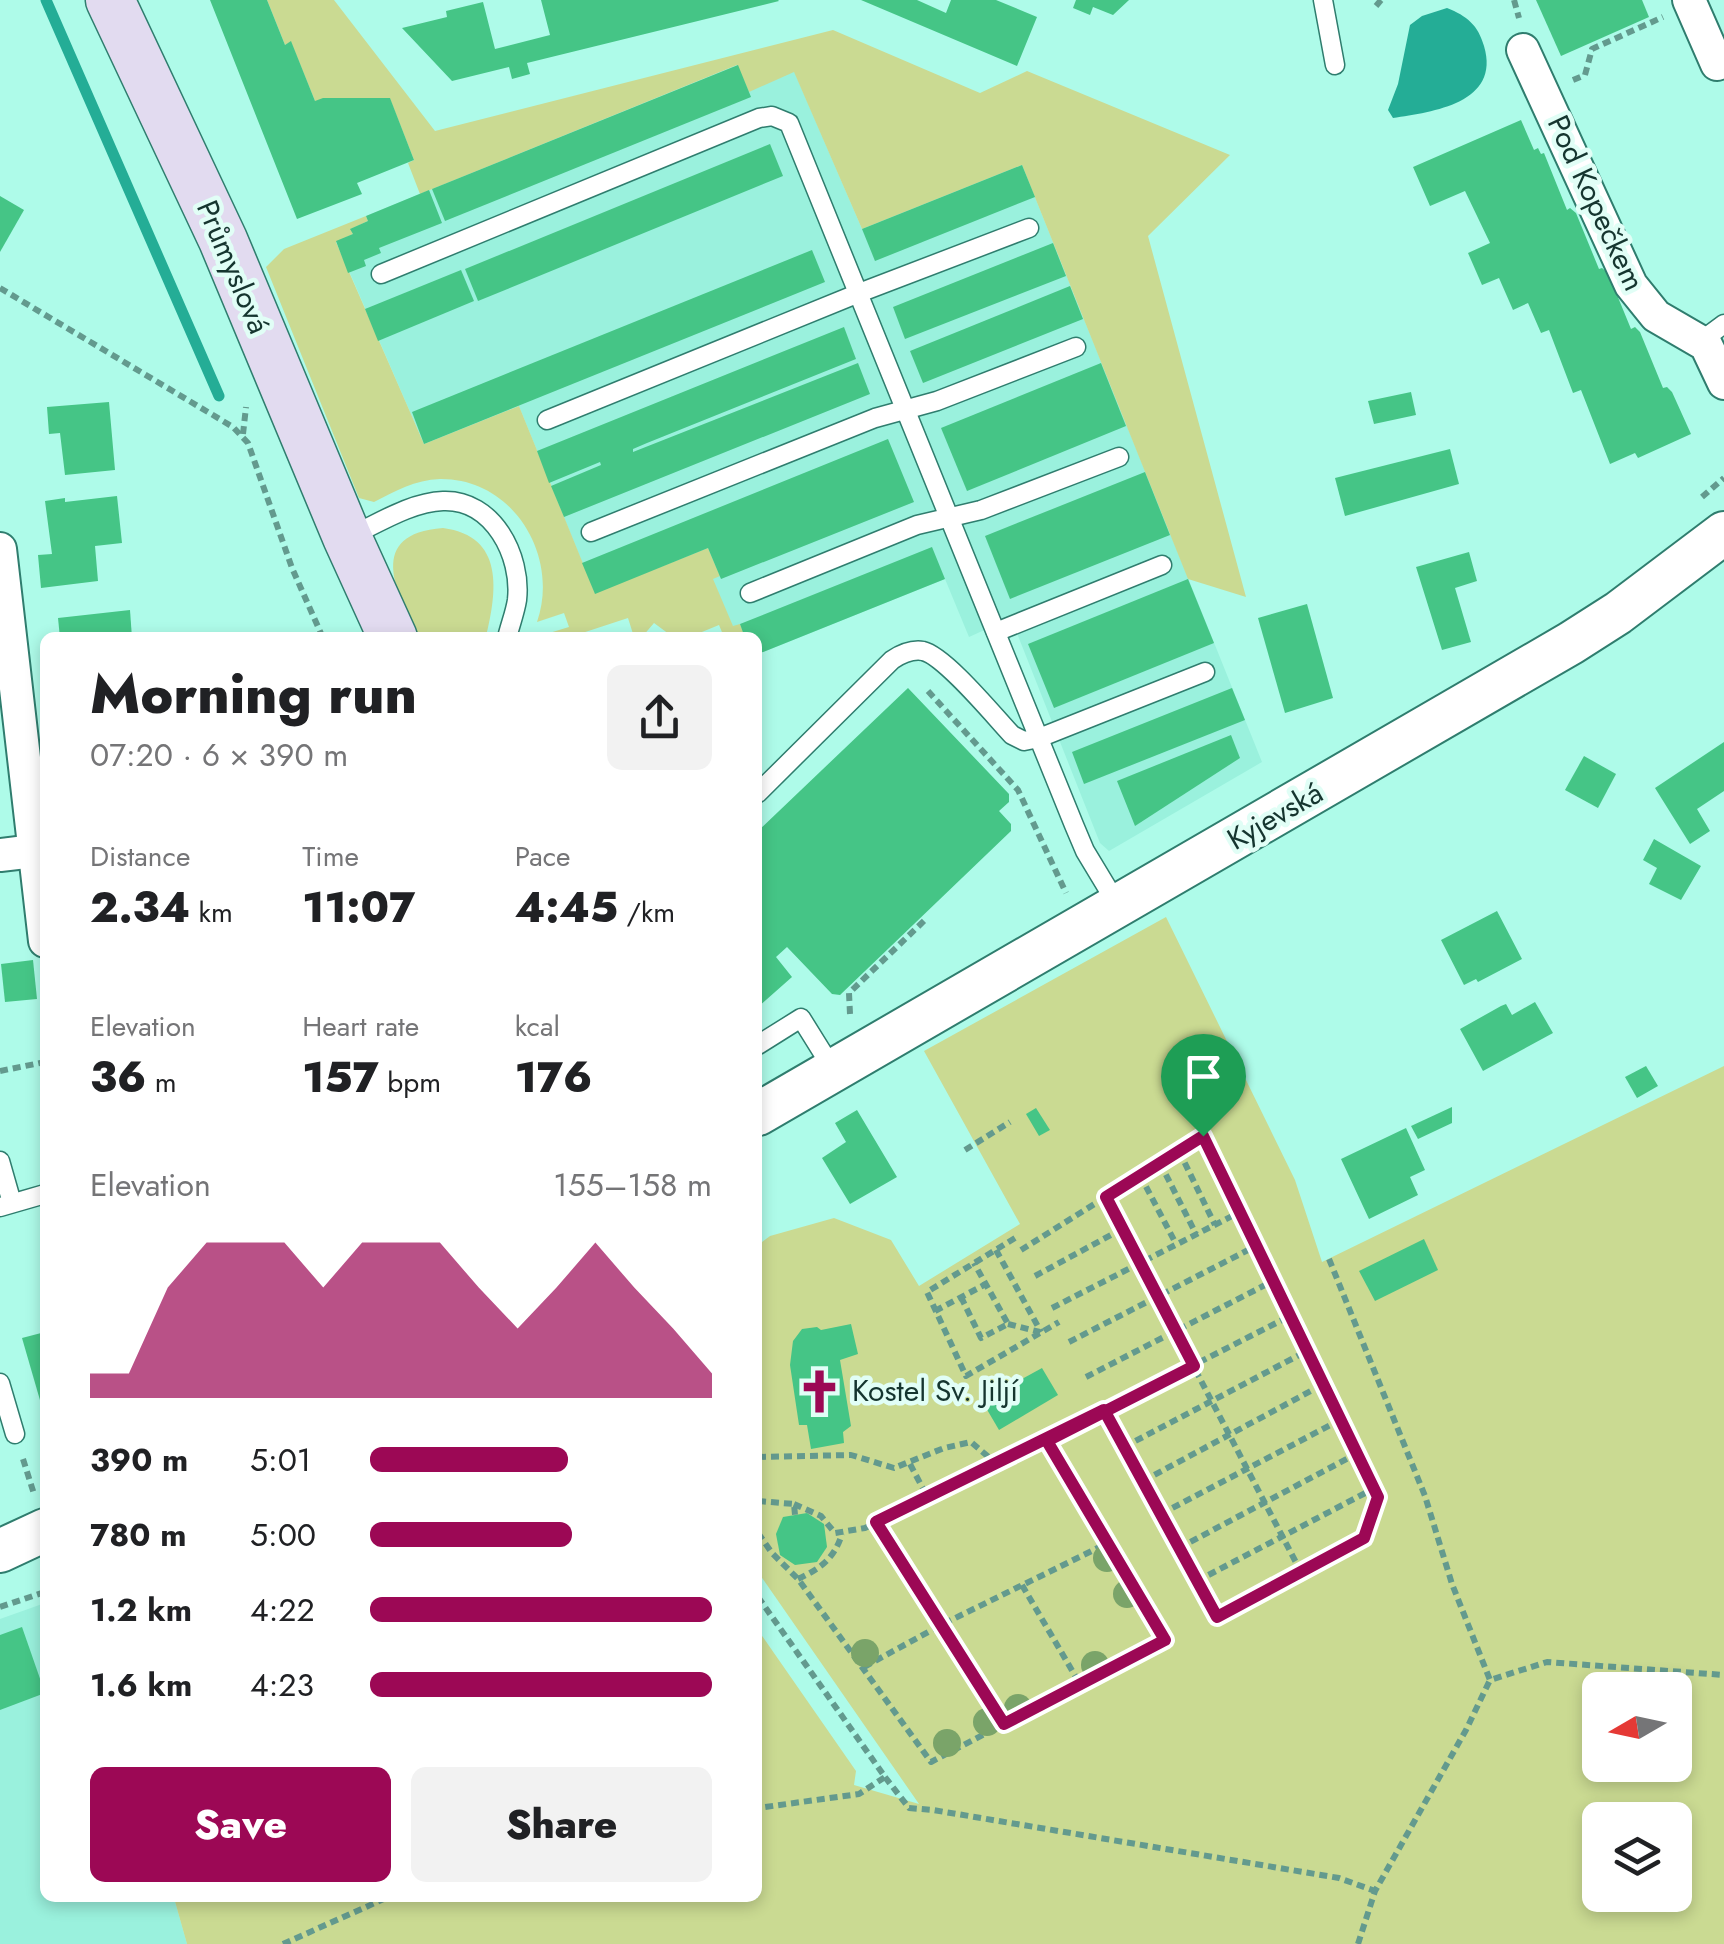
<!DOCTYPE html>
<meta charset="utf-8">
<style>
:root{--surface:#fff;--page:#f2f2f2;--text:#202124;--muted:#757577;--accent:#9c0855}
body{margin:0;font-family:Jost,sans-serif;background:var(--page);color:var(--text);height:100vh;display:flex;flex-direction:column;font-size:38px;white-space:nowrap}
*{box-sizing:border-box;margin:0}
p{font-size:32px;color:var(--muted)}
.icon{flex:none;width:55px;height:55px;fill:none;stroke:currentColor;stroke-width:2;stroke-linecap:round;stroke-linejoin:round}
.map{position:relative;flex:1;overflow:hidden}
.details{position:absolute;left:40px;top:632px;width:722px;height:1270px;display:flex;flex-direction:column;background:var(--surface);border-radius:15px;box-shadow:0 5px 15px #0003}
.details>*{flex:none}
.needle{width:65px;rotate:261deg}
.buttons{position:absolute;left:1582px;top:1672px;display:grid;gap:20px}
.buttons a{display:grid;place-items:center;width:110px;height:110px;border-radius:15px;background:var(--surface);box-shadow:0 5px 15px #0003;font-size:50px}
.pin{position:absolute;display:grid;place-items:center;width:85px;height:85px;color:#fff;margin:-102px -42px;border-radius:50% 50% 50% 0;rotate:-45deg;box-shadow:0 0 10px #0007}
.pin .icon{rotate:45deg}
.round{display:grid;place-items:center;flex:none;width:105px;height:105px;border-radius:15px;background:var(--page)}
.overview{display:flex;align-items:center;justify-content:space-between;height:170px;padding:0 50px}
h1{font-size:55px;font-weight:800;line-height:75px}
.metrics{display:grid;grid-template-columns:repeat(3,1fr);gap:15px;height:170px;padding:10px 50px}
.metrics div{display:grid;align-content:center}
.metrics b{font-size:42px;font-weight:800}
.metrics small{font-size:28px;font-weight:400}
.metrics p{font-size:28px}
.chart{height:280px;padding:20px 50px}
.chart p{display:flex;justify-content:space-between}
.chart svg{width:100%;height:180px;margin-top:10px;fill:var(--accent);opacity:.7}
.cta{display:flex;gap:20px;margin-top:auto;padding:20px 50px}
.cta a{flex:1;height:115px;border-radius:15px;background:var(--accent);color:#fff;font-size:40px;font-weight:800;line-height:115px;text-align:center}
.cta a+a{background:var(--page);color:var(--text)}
ul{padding:0 50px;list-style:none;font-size:32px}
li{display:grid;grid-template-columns:160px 120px 1fr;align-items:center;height:75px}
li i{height:25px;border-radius:12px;background:var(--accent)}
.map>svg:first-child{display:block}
.built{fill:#9af1dd}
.green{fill:#cada92;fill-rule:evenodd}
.water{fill:#24ad96}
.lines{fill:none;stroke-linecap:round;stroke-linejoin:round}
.stream{stroke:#24ad96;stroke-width:11}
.building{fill:#45c586}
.service-casing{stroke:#2f7d6e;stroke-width:21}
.minor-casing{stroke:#2f7d6e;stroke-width:36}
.tertiary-casing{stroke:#2f7d6e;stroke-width:46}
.secondary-casing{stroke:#2f7d6e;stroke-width:51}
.path{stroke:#639a8e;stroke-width:6;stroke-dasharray:8 5;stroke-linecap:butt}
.service{stroke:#fff;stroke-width:18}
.minor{stroke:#fff;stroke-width:32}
.tertiary{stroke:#fff;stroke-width:42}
.secondary{stroke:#e2dbf0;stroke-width:48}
.tree{fill:#7aa469}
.route-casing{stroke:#fff;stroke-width:20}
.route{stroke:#9c0855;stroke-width:12}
.labels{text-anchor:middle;stroke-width:9;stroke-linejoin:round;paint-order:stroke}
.street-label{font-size:30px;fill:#15352f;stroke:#e1fef6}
.poi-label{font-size:30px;fill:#15352f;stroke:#e1fef6;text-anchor:start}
</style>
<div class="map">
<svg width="1724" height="1944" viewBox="0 0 1724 1944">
<rect width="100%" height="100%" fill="#aefbe9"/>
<g class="built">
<polygon points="738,65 794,71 862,229 1022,165 1262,762 1109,851 1100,843 1011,618 969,637 945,579 758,654 758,638 745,637 733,627 712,579 595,594 519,406 424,444 336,241 352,234 350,229 367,222 366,216"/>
<polygon points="45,1603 45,1898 174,1898 187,1944 0,1944 0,1619"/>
</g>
<g class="green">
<polygon points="267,0 334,0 435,131 833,30 980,93 1027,71 1230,155 1148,236 1246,597 1188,579 1022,165 862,229 794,72 749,92 737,65 420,194 408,163 414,160 390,99 315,101 291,42 285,45"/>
<path d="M366 216 368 221 351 229 353 234 336 242 424 444 519 406 595 593 708 548 720 576 713 579 733 626 740 624 745 637H724L719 625 697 634 698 637H673L654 623 642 637H634L628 618 570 637H536L569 627 564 613 537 622C560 556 513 478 440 479 415 480 395 491 374 502L359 498 266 267 284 249Z"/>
<path d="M443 528C505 536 497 592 486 637H417C397 592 365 534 443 528Z"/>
<path d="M1166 917 1295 1180 1322 1262 1724 1066V1944H187L174 1898H758V1630L856 1771 854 1785 919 1804 758 1572V1245L770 1236 834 1218 891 1240 919 1286 1020 1224 924 1051ZM1600 1690H1675V1765H1600ZM1600 1820H1675V1895H1600Z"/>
</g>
<path class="water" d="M1447 8C1467 16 1478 25 1484 46 1501 103 1433 112 1393 118L1388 110 1398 84 1410 25 1422 16Z"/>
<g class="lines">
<polyline class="stream" points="46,0 219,396"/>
</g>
<g class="building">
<polygon points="210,0 267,0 285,45 291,41 315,101 323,98 390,98 414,160 357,183 362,194 297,219"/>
<polygon points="541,0 778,0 779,1 527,63 530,74 512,79 509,67 452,81 402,28 447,17 446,11 483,2 495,49 550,35"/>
<polygon points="861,0 917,0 946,13 951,0 996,0 1037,17 1017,66"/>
<polygon points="1076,0 1129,0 1113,15 1093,7 1090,15 1073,8"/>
<polygon points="1536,0 1642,0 1649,17 1561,56"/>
<polygon points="738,65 751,97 445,221 432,189"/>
<polygon points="1521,120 1534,150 1538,148 1541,154 1544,153 1567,210 1570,208 1576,213 1599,269 1602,268 1608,273 1631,329 1635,327 1640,332 1663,388 1667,387 1672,392 1691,434 1638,458 1635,453 1610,464 1581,390 1573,393 1549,330 1541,333 1528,303 1513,310 1499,278 1482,285 1468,253 1490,243 1465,191 1430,206 1413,167"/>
<polygon points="770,144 783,176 478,301 465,269"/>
<polygon points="1022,165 1035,197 875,261 862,229"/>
<polygon points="429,190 442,223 379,248 381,253 364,260 366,266 348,273 336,241 353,234 350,229 368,221 366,216"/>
<polygon points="0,196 24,210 0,252"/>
<polygon points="1053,243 1066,276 905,339 893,307"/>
<polygon points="812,250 825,282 424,444 412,412"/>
<polygon points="461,270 474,301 378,341 365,309"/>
<polygon points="1070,286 1083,319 923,383 910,351"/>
<polygon points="844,327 856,359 647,443 633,449 633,452 858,363 870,394 564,517 551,486 601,465 600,462 549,483 537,451"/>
<polygon points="1101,363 1126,426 967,491 941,428"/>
<polygon points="1411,392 1416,415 1374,424 1368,401"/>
<polygon points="109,402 115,470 65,475 60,433 49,434 47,407"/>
<polygon points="888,439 914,502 721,579 708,548 595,594 582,563"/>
<polygon points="1450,449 1459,484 1345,516 1335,478"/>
<polygon points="1145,472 1170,535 1010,599 985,536"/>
<polygon points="117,496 122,543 95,546 98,581 41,588 38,555 52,554 45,501 65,498 65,502"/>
<polygon points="932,547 945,579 758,654 758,638 745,638 740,624"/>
<polygon points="1469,552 1477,581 1455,588 1471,642 1442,650 1416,567"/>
<polygon points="1188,579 1214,643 1054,708 1028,644"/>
<polygon points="1307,604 1333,698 1285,713 1258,618"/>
<polygon points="130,610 132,638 60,638 58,618"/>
<polygon points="908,688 1009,794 1009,802 999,811 1011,824 1011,831 840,995 832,994 787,947 776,957 792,977 758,1007 758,865 761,862 758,858 758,831"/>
<polygon points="1232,688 1245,720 1084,784 1072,752"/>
<polygon points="1231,735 1240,758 1135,826 1117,781"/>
<polygon points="1724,742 1724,791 1697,809 1710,831 1690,844 1655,788"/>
<polygon points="1584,756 1616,774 1598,808 1565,790"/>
<polygon points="1654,839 1701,866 1681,900 1649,884 1657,868 1643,860"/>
<polygon points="1497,911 1522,959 1478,982 1476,979 1464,985 1441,940"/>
<polygon points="33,960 37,999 5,1002 1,964"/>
<polygon points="1535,1002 1553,1033 1483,1071 1460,1029 1501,1006 1506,1004 1512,1015"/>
<polygon points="1646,1066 1658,1086 1637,1098 1625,1077"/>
<polygon points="1452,1107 1452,1123 1418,1139 1411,1126"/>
<polygon points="1036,1108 1050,1130 1039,1136 1026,1114"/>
<polygon points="857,1110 897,1177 850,1204 822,1158 846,1142 835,1123"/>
<polygon points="1406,1128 1425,1170 1410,1177 1418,1195 1369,1219 1341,1159"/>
<polygon points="1424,1239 1438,1270 1375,1301 1359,1271"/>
<polygon points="851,1324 858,1354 840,1360 851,1426 843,1432 844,1443 811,1449 807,1425 799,1425 790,1365 793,1341 802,1329 817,1327 821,1330"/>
<polygon points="45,1332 45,1414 44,1414 22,1338"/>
<polygon points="1042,1368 1058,1395 999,1430 982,1401"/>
<polygon points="807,1513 824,1524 827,1547 817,1562 795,1565 780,1555 776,1534 783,1517"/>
<polygon points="22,1627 45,1693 0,1710 0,1635"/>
</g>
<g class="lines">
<defs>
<g id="service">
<polyline points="1323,0 1335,65"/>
<polyline points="381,274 759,118 772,116 789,123 1074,825 1085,851 1117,904"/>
<polyline points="1701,341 1724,324"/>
<polyline points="547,420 859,293 1029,228"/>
<polyline points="591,532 875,418 937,401 1076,347"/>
<path d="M349 537C377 524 411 502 443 501 493 499 522 556 517 600 515 613 510 625 507 638"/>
<polyline points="750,593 917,525 981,510 1119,457"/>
<polyline points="996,632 1162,565"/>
<path d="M758 793 892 660C901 654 911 649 923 651 945 656 995 717 1012 735L1024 741 1039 738 1205 672"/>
<polyline points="758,1045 801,1018 834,1071"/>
<polyline points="0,1161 12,1203"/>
<polyline points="0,1207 45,1194"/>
<polyline points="0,1383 15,1434"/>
</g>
<g id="minor">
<polyline points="1689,0 1717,64"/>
<polyline points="1523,50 1631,285 1656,316 1706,345 1724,383"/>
<polyline points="0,549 45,941"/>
<polyline points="0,855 34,851"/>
</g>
<g id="tertiary">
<polyline points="758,1114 1571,643 1618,613 1724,533"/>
<polyline points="0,1551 45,1530"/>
</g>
<polyline id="secondary" points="110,0 223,240 347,537 393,638"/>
</defs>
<use href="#service" class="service-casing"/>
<use href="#minor" class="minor-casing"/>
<use href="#tertiary" class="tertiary-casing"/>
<use href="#secondary" class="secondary-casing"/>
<g class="path">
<polyline points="1514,0 1519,18"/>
<polyline points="1376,6 1381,0"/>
<polyline points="1573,80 1585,75 1592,49 1663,17"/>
<polyline points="0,288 233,427 248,443 292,568 323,638"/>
<polyline points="243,434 246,407"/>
<polyline points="1702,497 1724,478"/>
<polyline points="928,691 1018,790 1066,893"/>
<polyline points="850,1014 849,993 927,918"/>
<polyline points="0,1071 45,1062"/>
<polyline points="965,1150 1010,1122"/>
<polyline points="1179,1151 1215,1225"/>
<polyline points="1160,1163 1196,1234"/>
<polyline points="1140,1175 1176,1244"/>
<polyline points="1105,1197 1301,1572"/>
<polyline points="1015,1238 927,1292 966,1376 1059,1322"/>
<polyline points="996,1250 1041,1332"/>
<polyline points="1021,1250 1203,1136 1377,1497 1364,1538 1217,1617 1104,1410"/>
<polyline points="1329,1259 1425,1496 1452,1584 1490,1680 1547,1662 1724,1675"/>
<polyline points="1035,1276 1122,1229"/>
<polyline points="961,1297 981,1338 1008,1324 974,1263"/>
<polyline points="1052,1308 1240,1212"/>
<polyline points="935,1311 986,1284"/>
<polyline points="1008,1324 1040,1332"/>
<polyline points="1069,1342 1256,1246"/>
<polyline points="1086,1377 1273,1281"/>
<polyline points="1124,1447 1307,1351"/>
<polyline points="758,1457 851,1455 894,1468 944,1448 971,1442 998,1465"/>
<polyline points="23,1459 34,1494"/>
<polyline points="910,1464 928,1498"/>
<polyline points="1143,1481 1322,1385"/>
<polyline points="758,1501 794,1504 795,1515"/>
<polyline points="794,1504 821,1516 835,1533 865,1528 1015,1456 1290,1316"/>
<polyline points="1161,1514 1340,1420"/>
<polyline points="876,1523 1004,1724"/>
<polyline points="758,1533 772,1553 798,1579 931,1762 1165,1640 1047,1441"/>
<polyline points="1179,1548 1356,1454"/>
<path d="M798 1579C821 1568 834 1559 842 1534"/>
<polyline points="1197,1581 1373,1489"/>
<polyline points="1022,1585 1080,1684"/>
<polyline points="758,1597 885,1777 859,1794 758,1808"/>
<polyline points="0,1607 45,1592"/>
<polyline points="864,1667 941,1625 1108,1543"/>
<polyline points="885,1777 909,1808 933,1810 1339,1878 1375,1891"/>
<polyline points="283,1944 386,1898"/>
<polyline points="1358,1944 1375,1891 1466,1730 1490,1680"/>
</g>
<use href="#service" class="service"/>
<use href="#minor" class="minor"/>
<use href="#tertiary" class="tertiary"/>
<use href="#secondary" class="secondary"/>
</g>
<g class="tree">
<circle cx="1107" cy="1558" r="14"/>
<circle cx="1127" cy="1594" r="14"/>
<circle cx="865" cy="1653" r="14"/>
<circle cx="1095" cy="1665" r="14"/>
<circle cx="1018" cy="1708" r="14"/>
<circle cx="987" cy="1722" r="14"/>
<circle cx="947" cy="1743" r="14"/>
</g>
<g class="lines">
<defs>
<polyline id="route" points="1203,1136 1106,1197 1194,1366 1047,1441 1165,1640 1004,1724 876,1522 1104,1410 1217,1617 1364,1538 1378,1497 1203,1136"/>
</defs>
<use href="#route" class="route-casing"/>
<use href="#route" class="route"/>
</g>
<defs>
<symbol id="church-bare" viewBox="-9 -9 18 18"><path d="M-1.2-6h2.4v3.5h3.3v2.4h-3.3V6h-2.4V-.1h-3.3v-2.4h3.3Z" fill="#9c0855" stroke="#e1fef6" stroke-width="2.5" paint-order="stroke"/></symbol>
</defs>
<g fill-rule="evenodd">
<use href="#church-bare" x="788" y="1360" width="63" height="63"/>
</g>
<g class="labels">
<g class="street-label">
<text transform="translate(1596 203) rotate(65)" y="10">Pod Kopečkem</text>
<text transform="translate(233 267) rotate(67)" y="10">Průmyslová</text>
<text transform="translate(1275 816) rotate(-30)" y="10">Kyjevská</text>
</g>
<g class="poi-label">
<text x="852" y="1401">Kostel Sv. Jiljí</text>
</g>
</g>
</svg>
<div class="buttons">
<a><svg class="needle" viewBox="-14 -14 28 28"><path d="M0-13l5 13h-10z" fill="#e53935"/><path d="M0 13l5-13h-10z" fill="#757577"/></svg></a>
<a><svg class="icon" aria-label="layers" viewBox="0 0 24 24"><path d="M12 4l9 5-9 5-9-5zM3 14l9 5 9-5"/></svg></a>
</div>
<div class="pin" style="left:1203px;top:1136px;background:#1e9e55"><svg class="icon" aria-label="arrive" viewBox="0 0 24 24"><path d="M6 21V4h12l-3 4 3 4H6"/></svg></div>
<section class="details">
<div class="overview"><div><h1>Morning run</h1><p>07:20 · 6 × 390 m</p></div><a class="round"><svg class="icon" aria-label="share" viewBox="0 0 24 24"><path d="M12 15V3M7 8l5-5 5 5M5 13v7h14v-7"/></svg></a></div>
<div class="metrics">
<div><p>Distance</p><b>2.34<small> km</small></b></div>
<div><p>Time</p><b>11:07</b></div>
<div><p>Pace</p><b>4:45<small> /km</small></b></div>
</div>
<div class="metrics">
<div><p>Elevation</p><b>36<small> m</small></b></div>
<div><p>Heart rate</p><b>157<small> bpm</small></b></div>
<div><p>kcal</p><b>176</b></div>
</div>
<div class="chart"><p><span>Elevation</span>155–158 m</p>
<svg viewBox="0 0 160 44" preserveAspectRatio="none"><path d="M0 44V38L10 38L20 17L30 6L40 6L50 6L60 17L70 6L80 6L90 6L100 17L110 27L120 17L130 6L140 17L150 27L160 38V44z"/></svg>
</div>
<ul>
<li><b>390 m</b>5:01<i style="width:58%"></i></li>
<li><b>780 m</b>5:00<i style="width:59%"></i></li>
<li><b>1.2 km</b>4:22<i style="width:100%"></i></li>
<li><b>1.6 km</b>4:23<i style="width:100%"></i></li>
</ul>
<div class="cta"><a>Save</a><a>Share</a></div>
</section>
</div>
